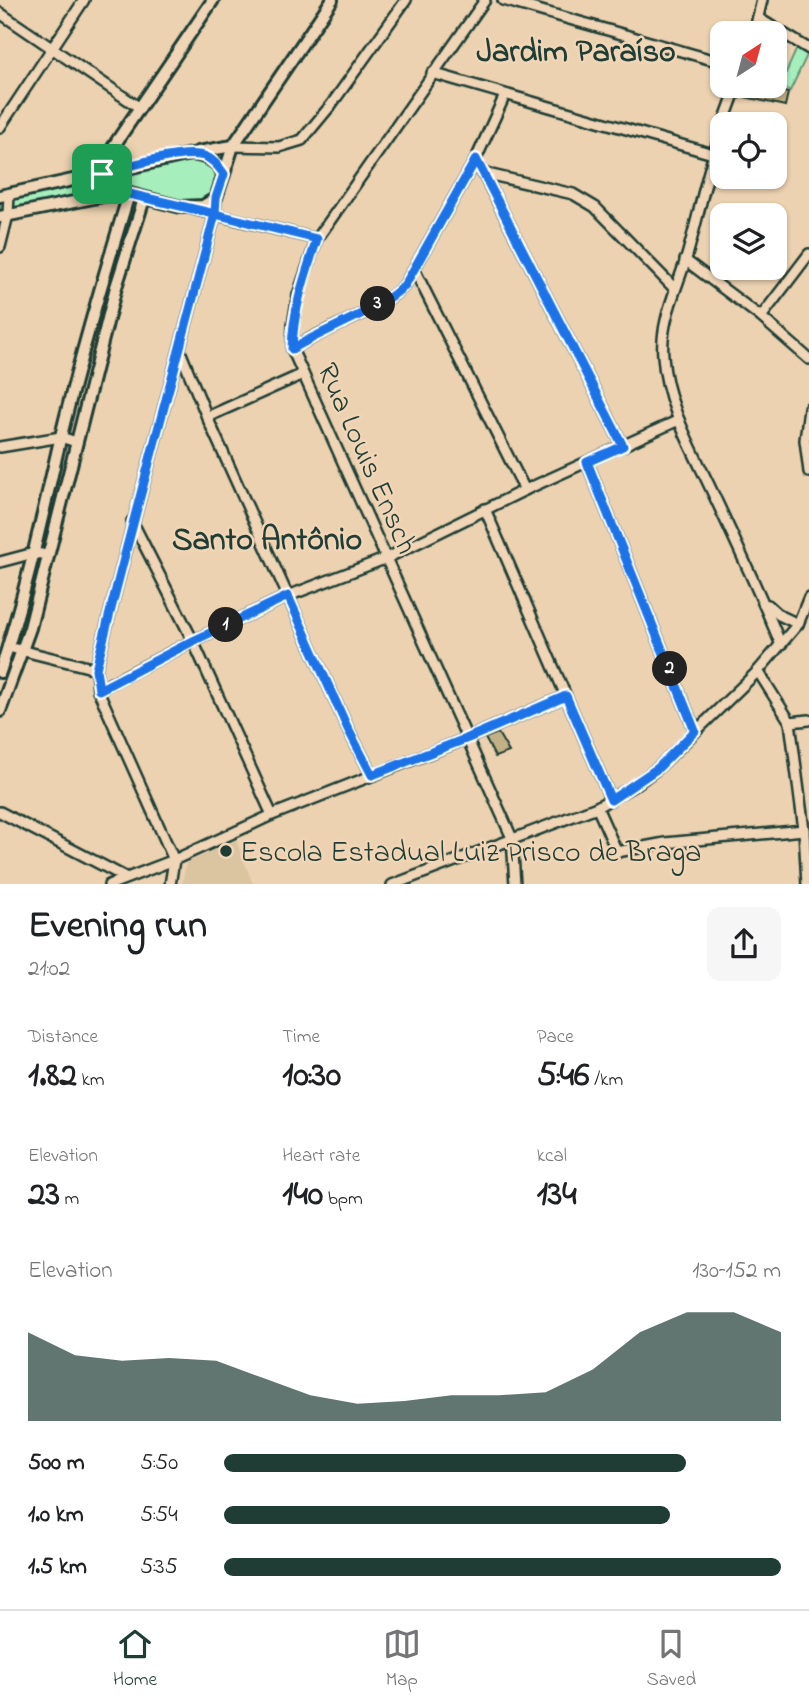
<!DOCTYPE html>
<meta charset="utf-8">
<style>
:root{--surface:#fff;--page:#f6f6f6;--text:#202124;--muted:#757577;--line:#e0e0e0;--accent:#1f3d34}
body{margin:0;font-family:"Indie Flower",sans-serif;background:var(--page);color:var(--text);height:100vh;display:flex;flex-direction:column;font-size:26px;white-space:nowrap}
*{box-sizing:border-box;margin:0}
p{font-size:23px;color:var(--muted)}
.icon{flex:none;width:38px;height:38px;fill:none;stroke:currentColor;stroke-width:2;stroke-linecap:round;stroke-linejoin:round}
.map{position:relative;height:884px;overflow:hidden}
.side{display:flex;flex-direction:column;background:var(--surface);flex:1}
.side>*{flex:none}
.needle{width:46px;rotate:36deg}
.tools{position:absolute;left:710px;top:21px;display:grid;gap:14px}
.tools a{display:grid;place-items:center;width:77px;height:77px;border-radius:14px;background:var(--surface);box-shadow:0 2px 5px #0004;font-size:35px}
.pin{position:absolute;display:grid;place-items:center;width:60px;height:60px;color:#fff;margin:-30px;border-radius:14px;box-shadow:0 4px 10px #0006}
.km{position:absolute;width:35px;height:35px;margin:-18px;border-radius:50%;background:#222;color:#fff;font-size:19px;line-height:35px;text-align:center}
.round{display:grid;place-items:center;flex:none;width:74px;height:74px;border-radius:14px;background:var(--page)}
.overview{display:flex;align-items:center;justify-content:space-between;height:119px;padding:0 28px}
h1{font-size:38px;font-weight:800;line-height:52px}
.figures{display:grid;grid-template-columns:repeat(3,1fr);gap:10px;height:119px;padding:7px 28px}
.figures div{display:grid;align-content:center}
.figures b{font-size:35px;font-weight:800}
.figures small{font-size:19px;font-weight:400}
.figures p{font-size:19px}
.chart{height:196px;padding:14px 28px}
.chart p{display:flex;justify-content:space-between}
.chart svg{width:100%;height:126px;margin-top:7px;fill:var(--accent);opacity:.7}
ul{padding:0 28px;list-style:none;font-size:23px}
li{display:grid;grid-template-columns:112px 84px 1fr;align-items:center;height:52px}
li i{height:18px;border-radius:9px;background:var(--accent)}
.tab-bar{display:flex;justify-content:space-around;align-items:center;height:98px;border-top:2px solid var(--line);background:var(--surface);font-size:19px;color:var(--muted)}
.tab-bar a{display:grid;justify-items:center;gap:4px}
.tab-bar .current{color:var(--accent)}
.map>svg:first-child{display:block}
.built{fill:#dbc5a1}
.green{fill:#a6eebb;stroke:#629678;stroke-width:2}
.building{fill:#c2b186;stroke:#1f3d34;stroke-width:2}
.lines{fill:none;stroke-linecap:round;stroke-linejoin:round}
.minor-casing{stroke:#1f3d34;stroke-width:14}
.tertiary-casing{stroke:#1f3d34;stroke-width:16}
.minor{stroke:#f0d5b7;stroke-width:9}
.tertiary{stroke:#f0d5b7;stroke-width:10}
.route-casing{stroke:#fff;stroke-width:14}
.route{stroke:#1a73e8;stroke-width:9}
.poi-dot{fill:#1f3d34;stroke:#f0d5b7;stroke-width:2.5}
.labels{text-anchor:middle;stroke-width:5;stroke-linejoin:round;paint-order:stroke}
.street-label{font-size:30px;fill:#1f3d34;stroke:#f0d5b7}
.poi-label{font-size:30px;fill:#1f3d34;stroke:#f0d5b7;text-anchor:start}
.neighbourhood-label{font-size:32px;font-weight:bold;fill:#1f3d34;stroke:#f0d5b7}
</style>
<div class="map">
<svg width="809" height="885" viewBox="0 0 809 885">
<rect width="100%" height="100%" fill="#ecd2b0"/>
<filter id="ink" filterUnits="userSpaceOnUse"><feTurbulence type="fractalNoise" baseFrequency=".0143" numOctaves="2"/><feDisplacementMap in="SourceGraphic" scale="14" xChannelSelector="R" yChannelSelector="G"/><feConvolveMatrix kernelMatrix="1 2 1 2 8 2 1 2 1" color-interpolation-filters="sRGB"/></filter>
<g filter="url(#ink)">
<polygon class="built" points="236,840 253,884 182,884 186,863"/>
<g class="green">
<polygon points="797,48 808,53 790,91 780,86"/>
<path d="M197 158 213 167C220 186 214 199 193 203L120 184 119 174Z"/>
<polygon points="96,177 100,191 0,213 0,199"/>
</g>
<g class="building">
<polygon points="748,86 761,86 788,93 785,106 745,97"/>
<polygon points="498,733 509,752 495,757 485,738"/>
</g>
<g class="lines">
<defs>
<g id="minor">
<polyline points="485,0 317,239 298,295 293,325 292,349 512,838 515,885"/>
<polyline points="503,0 723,63"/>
<polyline points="0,13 140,108"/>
<polyline points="758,18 809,49"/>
<polyline points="754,33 762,0"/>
<polyline points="432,73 713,154"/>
<polyline points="723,124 737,86"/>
<path d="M723 126C707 170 699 215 686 259 676 291 660 322 663 356 666 402 690 445 709 485 734 538 759 591 781 645"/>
<polyline points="0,127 84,0"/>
<polyline points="233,146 279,147 302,140 331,105 406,0"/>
<polyline points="481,170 483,173 573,194 595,207 675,289"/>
<polyline points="483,173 623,446"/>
<polyline points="193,209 317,239"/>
<polyline points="0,247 8,215 9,194"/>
<polyline points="685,260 761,317 809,359"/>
<polyline points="415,271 525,490"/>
<polyline points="761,317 809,254"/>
<path d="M292 349C325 328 380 311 405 285L476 159 505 95"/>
<polyline points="180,351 207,417 348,729 372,775"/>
<polyline points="809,408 805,440 809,472"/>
<polyline points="207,417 303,374"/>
<polyline points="0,447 61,437 76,442"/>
<polyline points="587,462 695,731"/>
<polyline points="485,509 611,800"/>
<polyline points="132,521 193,641 272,815"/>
<polyline points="0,562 34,553 48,555"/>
<polyline points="768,605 779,615 798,624"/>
<polyline points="8,647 96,669"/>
<polyline points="758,671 790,722 804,830 807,885"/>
<polyline points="98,690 193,641 288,596 387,558 525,490 679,420"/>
<polyline points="790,722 809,720"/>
<polyline points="597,807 617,852 665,843 804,830"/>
<polyline points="0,812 125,877"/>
<path d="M174 860 98 690 96 669C133 517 176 366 215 214L216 198"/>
<polyline points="109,885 174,860 272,815 468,738 566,696"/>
<polyline points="170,885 174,860"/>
<polyline points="392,885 597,807 635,785 658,768 758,671 798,624 809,597"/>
</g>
<g id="tertiary">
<polyline points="198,152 233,146"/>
<polyline points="102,174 107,157 119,138 213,0"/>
<polyline points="224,174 233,146 332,0"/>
<path d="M0 196 191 154C206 156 216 160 224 174L216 198 203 206 181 207 129 194 108 195 0 217"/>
<path d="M0 672C25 596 42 518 60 440 80 357 104 275 129 194"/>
<polyline points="0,711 30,628 116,287 144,199"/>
</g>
</defs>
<use href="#minor" class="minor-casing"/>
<use href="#tertiary" class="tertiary-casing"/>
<use href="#minor" class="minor"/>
<use href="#tertiary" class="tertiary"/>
</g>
</g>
<g class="lines" filter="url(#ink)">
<defs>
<path id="route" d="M102 174 108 195 129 194 215 214C176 366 133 517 96 669L99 690 193 641 288 596 348 729 372 775 468 738 566 696 611 800 658 768 695 731 587 462 623 446 476 159 405 285C379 311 326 328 292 349 293 309 305 276 317 239L215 214 216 198 224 174C219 167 213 159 204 156 182 149 125 167 102 174"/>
</defs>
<use href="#route" class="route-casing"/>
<use href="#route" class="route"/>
</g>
<circle class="poi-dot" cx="226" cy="851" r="7"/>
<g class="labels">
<g class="street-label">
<text transform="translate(368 458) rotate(66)" y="10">Rua Louis Ensch</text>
</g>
<g class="poi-label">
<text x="240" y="861">Escola Estadual Luiz Prisco de Braga</text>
</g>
<g class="neighbourhood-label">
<text x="576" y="61">Jardim Paraíso</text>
<text x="267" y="549">Santo Antônio</text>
</g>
</g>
</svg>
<div class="tools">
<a><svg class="needle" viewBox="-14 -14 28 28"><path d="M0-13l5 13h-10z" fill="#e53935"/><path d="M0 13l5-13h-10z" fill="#757577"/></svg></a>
<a><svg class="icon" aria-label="locate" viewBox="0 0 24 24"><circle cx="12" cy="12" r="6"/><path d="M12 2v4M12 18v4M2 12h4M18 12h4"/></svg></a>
<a><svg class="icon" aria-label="layers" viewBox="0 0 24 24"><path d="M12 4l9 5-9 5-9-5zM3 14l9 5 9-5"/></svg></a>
</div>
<div class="pin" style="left:102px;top:174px;background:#1e9e55"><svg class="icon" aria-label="arrive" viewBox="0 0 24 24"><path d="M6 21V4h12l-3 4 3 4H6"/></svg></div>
<b class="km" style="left:226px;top:625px">1</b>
<b class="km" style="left:670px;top:669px">2</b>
<b class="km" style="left:378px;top:304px">3</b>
</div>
<section class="side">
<div class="overview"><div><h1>Evening run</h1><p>21:02</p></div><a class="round"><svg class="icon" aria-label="share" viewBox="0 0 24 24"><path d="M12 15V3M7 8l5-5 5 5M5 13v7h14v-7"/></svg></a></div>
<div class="figures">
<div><p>Distance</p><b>1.82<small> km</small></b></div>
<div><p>Time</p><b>10:30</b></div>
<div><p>Pace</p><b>5:46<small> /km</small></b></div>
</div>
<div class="figures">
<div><p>Elevation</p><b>23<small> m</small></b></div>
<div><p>Heart rate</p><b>140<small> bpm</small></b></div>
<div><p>kcal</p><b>134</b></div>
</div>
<div class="chart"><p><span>Elevation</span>130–152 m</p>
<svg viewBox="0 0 160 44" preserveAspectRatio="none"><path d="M0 44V13L10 21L20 23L30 22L40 23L50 29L60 35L70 38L80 37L90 35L100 35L110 34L120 26L130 13L140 6L150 6L160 13V44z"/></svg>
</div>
<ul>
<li><b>500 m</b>5:50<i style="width:83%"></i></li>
<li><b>1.0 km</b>5:54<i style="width:80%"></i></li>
<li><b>1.5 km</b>5:35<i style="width:100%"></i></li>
</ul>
</section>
<nav class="tab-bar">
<a class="current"><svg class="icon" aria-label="home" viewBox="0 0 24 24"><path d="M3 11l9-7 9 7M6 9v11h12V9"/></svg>Home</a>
<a><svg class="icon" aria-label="map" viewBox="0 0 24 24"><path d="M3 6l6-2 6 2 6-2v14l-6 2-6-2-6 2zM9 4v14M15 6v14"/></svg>Map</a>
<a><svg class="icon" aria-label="saved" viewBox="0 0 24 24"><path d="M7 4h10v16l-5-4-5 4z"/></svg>Saved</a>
</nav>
